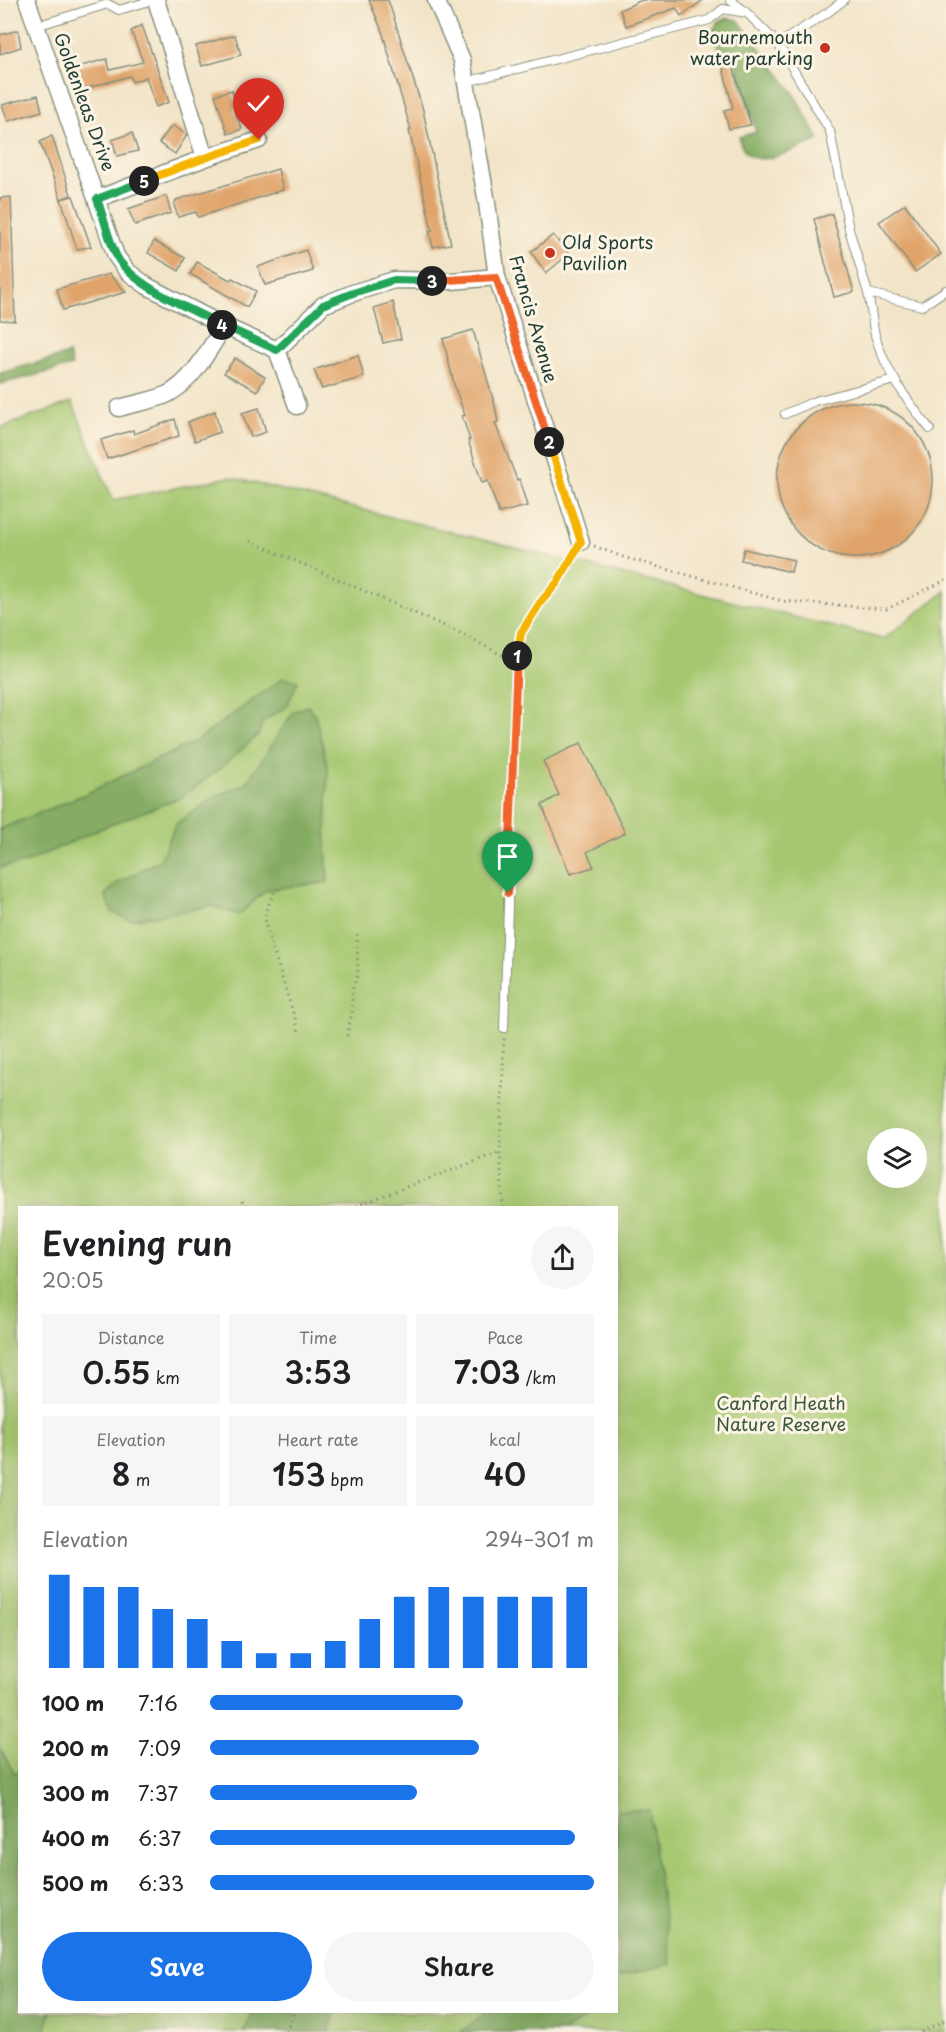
<!DOCTYPE html>
<meta charset="utf-8">
<style>
:root{--surface:#fff;--page:#f6f6f6;--text:#202124;--muted:#757577;--accent:#1a73e8}
body{margin:0;font-family:"Playpen Sans",sans-serif;background:var(--page);color:var(--text);height:100vh;display:flex;flex-direction:column;font-size:22px;white-space:nowrap}
*{box-sizing:border-box;margin:0}
p{font-size:20px;color:var(--muted)}
.icon{flex:none;width:33px;height:33px;fill:none;stroke:currentColor;stroke-width:2;stroke-linecap:round;stroke-linejoin:round}
.map{position:relative;flex:1;overflow:hidden}
.drawer{position:absolute;left:18px;top:1206px;width:600px;height:807px;display:flex;flex-direction:column;background:var(--surface);border-radius:0px;box-shadow:0 6px 24px #0002}
.drawer>*{flex:none}
.buttons{position:absolute;left:867px;top:1128px;display:grid;gap:12px}
.buttons a{display:grid;place-items:center;width:60px;height:60px;border-radius:50%;background:var(--surface);box-shadow:0 6px 24px #0002;font-size:30px}
.pin{position:absolute;display:grid;place-items:center;width:51px;height:51px;color:#fff;margin:-62px -26px;border-radius:50% 50% 50% 0;rotate:-45deg;box-shadow:0 0 6px #0007}
.pin .icon{rotate:45deg}
.km{position:absolute;width:30px;height:30px;margin:-15px;border-radius:50%;background:#222;color:#fff;font-size:16px;line-height:30px;text-align:center}
.round{display:grid;place-items:center;flex:none;width:63px;height:63px;border-radius:32px;background:var(--page)}
.head{display:flex;align-items:center;justify-content:space-between;height:102px;padding:0 24px}
h1{font-size:33px;font-weight:600;line-height:45px}
.figures{display:grid;grid-template-columns:repeat(3,1fr);gap:9px;height:102px;padding:6px 24px}
.figures div{display:grid;align-content:center;border-radius:0px;background:var(--page);text-align:center}
.figures b{font-size:30px;font-weight:600}
.figures small{font-size:16px;font-weight:400}
.figures p{font-size:16px}
.chart{height:168px;padding:12px 24px}
.chart p{display:flex;justify-content:space-between}
.chart svg{width:100%;height:108px;margin-top:6px;stroke:var(--accent);stroke-width:6}
.action{display:flex;gap:12px;margin-top:auto;padding:12px 24px}
.action a{flex:1;height:69px;border-radius:36px;background:var(--accent);color:#fff;font-size:24px;font-weight:600;line-height:69px;text-align:center}
.action a+a{background:var(--page);color:var(--text)}
ul{padding:0 24px;list-style:none;font-size:20px}
li{display:grid;grid-template-columns:96px 72px 1fr;align-items:center;height:45px}
li i{height:15px;border-radius:8px;background:var(--accent)}
.map>svg:first-child{display:block}
.green{fill:#a6c770;stroke:#628252;stroke-width:1.5;fill-rule:evenodd}
.forest{fill:#84ac62;stroke:#52744b;stroke-width:1.5}
.building{fill:#e0a46a}
.lines{fill:none;stroke-linecap:round;stroke-linejoin:round}
.service-casing{stroke:#88907e;stroke-width:10}
.minor-casing{stroke:#88907e;stroke-width:19}
.path{stroke:#88907e;stroke-width:3;stroke-dasharray:1.5 4.5;stroke-linecap:butt}
.service{stroke:#fff;stroke-width:8}
.minor{stroke:#fff;stroke-width:16}
.split-1-casing{stroke:#fff;stroke-width:12}
.split-2-casing{stroke:#fff;stroke-width:12}
.split-3-casing{stroke:#fff;stroke-width:12}
.split-4-casing{stroke:#fff;stroke-width:12}
.split-5-casing{stroke:#fff;stroke-width:12}
.split-6-casing{stroke:#fff;stroke-width:12}
.split-1{stroke:#f0652b;stroke-width:8}
.split-2{stroke:#f5b400;stroke-width:8}
.split-3{stroke:#f0652b;stroke-width:8}
.split-4{stroke:#22a559;stroke-width:8}
.split-5{stroke:#22a559;stroke-width:8}
.split-6{stroke:#f5b400;stroke-width:8}
.poi-dot{fill:#c8321e;stroke:#fcf5e5;stroke-width:2}
.labels{text-anchor:middle;stroke-width:6;stroke-linejoin:round;paint-order:stroke}
.poi-label{font-size:18px;fill:#1f3d34;stroke:#fcf5e5;text-anchor:end}
.street-label{font-size:18px;fill:#1f3d34;stroke:#fcf5e5}
.park-label{font-size:18px;fill:#3a5940;stroke:#fcf5e5}
</style>
<div class="map">
<svg width="946" height="2032" viewBox="0 0 946 2032">
<rect width="100%" height="100%" fill="#fcf5e5"/>
<filter id="ink" filterUnits="userSpaceOnUse"><feTurbulence type="fractalNoise" baseFrequency=".0167" numOctaves="2"/><feDisplacementMap in="SourceGraphic" scale="12" xChannelSelector="R" yChannelSelector="G"/><feConvolveMatrix kernelMatrix="1 2 1 2 8 2 1 2 1" color-interpolation-filters="sRGB"/></filter>
<filter id="wash" filterUnits="userSpaceOnUse"><feTurbulence type="fractalNoise" baseFrequency=".008" numOctaves="4" result="noise"/><feDisplacementMap in="SourceGraphic" scale="24" xChannelSelector="R" yChannelSelector="G"/><feGaussianBlur stdDeviation="1.35" result="paint"/><feColorMatrix in="noise" values="0 0 0 0 0 0 0 0 0 0 0 0 0 0 0 0 0 1.4 0 .05"/><feComposite in="paint" operator="in"/></filter>
<g filter="url(#wash)">
<rect width="100%" height="100%" fill="#f2e4c8"/>
<path class="green" d="M72 402 113 500 230 477 883 639 946 591V2032H0V428ZM878 1138H916V1178H878ZM20 1208H616V2012H20Z"/>
<g class="forest">
<path d="M728 18 738 20 793 92 819 140C794 149 746 179 739 137L756 132 732 54 721 58 713 30 719 21Z"/>
<polygon points="69,354 72,366 0,384 0,373"/>
<polygon points="283,678 298,681 287,706 263,721 258,735 218,770 182,797 104,827 25,863 0,867 0,829 83,795 196,741"/>
<polygon points="308,706 315,715 328,767 326,843 328,882 266,890 239,915 212,906 130,920 112,912 105,895 119,882 160,860 176,824 216,796 246,784 294,711"/>
<polygon points="0,1748 14,1773 19,1772 20,2012 51,2012 45,2032 0,2032"/>
<polygon points="649,1810 671,1964 617,1977 617,1811"/>
<polygon points="254,2012 334,2012 334,2017 329,2032 243,2032"/>
<polygon points="487,2012 597,2012 562,2032 460,2032"/>
</g>
<g id="blocks">
<g class="building">
<polygon points="369,0 388,0 391,9 423,110 451,244 433,247 429,231 432,230 409,130 411,130 382,31"/>
<polygon points="642,0 703,0 681,16 676,8 626,26 620,10"/>
<polygon points="142,25 169,102 156,107 146,77 132,82 130,76 80,90 74,68 107,59 110,70 143,62 131,31"/>
<polygon points="18,30 21,47 0,54 0,35"/>
<polygon points="235,35 241,55 202,66 196,46"/>
<polygon points="730,57 751,125 729,129 724,110 733,108 721,60"/>
<polygon points="232,90 237,108 234,109 242,129 228,134 215,95"/>
<polygon points="38,95 42,111 8,121 2,105"/>
<polygon points="172,125 187,135 175,154 159,143"/>
<polygon points="132,133 138,151 117,156 112,140"/>
<polygon points="52,136 71,195 61,199 40,142"/>
<polygon points="278,169 283,190 198,217 196,212 178,217 174,205 176,200"/>
<polygon points="73,196 91,247 77,249 61,199"/>
<polygon points="166,196 171,213 135,225 128,209"/>
<polygon points="11,197 15,321 0,320 0,198"/>
<polygon points="905,204 941,254 915,272 879,222"/>
<polygon points="832,214 854,292 834,297 814,219"/>
<polygon points="553,235 569,254 546,273 531,252"/>
<polygon points="154,241 185,258 179,271 148,253"/>
<polygon points="306,250 313,271 265,285 258,267"/>
<polygon points="197,262 230,280 232,278 256,291 247,307 190,274"/>
<polygon points="109,274 126,292 63,310 57,289"/>
<polygon points="393,302 401,339 383,343 374,308"/>
<polygon points="473,330 495,406 498,422 495,423 517,480 519,479 527,506 499,513 488,481 482,483 468,440 470,440 462,416 465,415 455,388 443,339"/>
<polygon points="358,355 364,377 322,389 314,370"/>
<polygon points="235,358 265,377 257,391 224,373"/>
<circle cx="855" cy="480" r="78"/>
<polygon points="259,408 266,432 251,437 242,413"/>
<polygon points="215,411 220,432 195,441 188,422"/>
<polygon points="175,419 179,436 107,459 101,440 133,430 134,434"/>
<polygon points="744,549 794,560 791,572 741,560"/>
<polygon points="581,743 625,833 587,852 594,867 570,874 542,805 559,795 543,761"/>
</g>
</g>
</g>
<g filter="url(#ink)">
<use href="#blocks" fill-opacity="0" stroke="#88907e" stroke-width="1.5"/>
<g class="lines">
<defs>
<g id="service">
<polyline points="730,0 745,11"/>
<polyline points="844,0 827,13 778,44 830,131 849,229 868,293 922,306 946,290"/>
<polyline points="36,26 108,4 119,10 153,0"/>
<polyline points="466,82 709,20 723,9 747,13 778,44"/>
<path d="M868 293C871 306 872 321 875 335 885 370 907 401 930 429"/>
<polyline points="785,414 815,401 895,380"/>
<polyline points="504,1028 516,663 521,633 540,603 557,583 581,542"/>
</g>
<g id="minor">
<polyline points="27,0 116,256 127,271 147,286 224,326 277,350 297,406"/>
<polyline points="156,0 205,158"/>
<polyline points="436,0 462,60 487,203 497,277 581,542"/>
<polyline points="97,199 205,158 259,140"/>
<polyline points="277,350 323,305 353,293 394,280 452,281 497,277"/>
<path d="M119 408C135 403 154 401 168 394 194 380 209 349 224 326"/>
</g>
</defs>
<use href="#service" class="service-casing"/>
<use href="#minor" class="minor-casing"/>
<g class="path">
<polyline points="250,541 456,631 506,657"/>
<polyline points="594,546 623,557 782,601 887,609 946,580"/>
<polyline points="274,892 265,913 266,927 300,1035"/>
<polyline points="347,1036 352,1012 352,990 358,974 357,933"/>
<polyline points="242,1201 245,1208"/>
<polyline points="350,1208 500,1152"/>
<polyline points="503,1208 500,1149 504,1038"/>
<polyline points="286,2032 294,2012"/>
<polyline points="921,2032 946,2020"/>
</g>
<use href="#service" class="service"/>
<use href="#minor" class="minor"/>
</g>
</g>
<g class="lines" filter="url(#ink)">
<defs>
<polyline id="split-1" points="508,893 517,656"/>
<polyline id="split-2" points="517,656 521,633 540,603 557,583 581,542 549,442"/>
<polyline id="split-3" points="432,281 496,277 549,442"/>
<polyline id="split-4" points="222,325 277,350 323,305 353,293 394,280 432,281"/>
<path id="split-5" d="M144 181 97 199C104 217 108 239 117 257 133 286 191 309 222 325"/>
<polyline id="split-6" points="144,181 205,158 259,140"/>
</defs>
<use href="#split-1" class="split-1-casing"/>
<use href="#split-2" class="split-2-casing"/>
<use href="#split-3" class="split-3-casing"/>
<use href="#split-4" class="split-4-casing"/>
<use href="#split-5" class="split-5-casing"/>
<use href="#split-6" class="split-6-casing"/>
<use href="#split-1" class="split-1"/>
<use href="#split-2" class="split-2"/>
<use href="#split-3" class="split-3"/>
<use href="#split-4" class="split-4"/>
<use href="#split-5" class="split-5"/>
<use href="#split-6" class="split-6"/>
</g>
<g class="poi-dot">
<circle cx="825" cy="48" r="6"/>
<circle cx="550" cy="253" r="6"/>
</g>
<g class="labels">
<g class="poi-label">
<text x="813" y="44">Bournemouth<tspan x="813" dy="21">water parking</tspan></text>
<text x="562" y="249" text-anchor="start">Old Sports<tspan x="562" dy="21">Pavilion</tspan></text>
</g>
<g class="street-label">
<text transform="translate(84 102) rotate(70)" y="6">Goldenleas Drive</text>
<text transform="translate(533 319) rotate(74)" y="6">Francis Avenue</text>
</g>
<g class="park-label">
<text x="781" y="1410">Canford Heath<tspan x="781" dy="21">Nature Reserve</tspan></text>
</g>
</g>
</svg>
<div class="buttons">
<a><svg class="icon" aria-label="layers" viewBox="0 0 24 24"><path d="M12 4l9 5-9 5-9-5zM3 14l9 5 9-5"/></svg></a>
</div>
<div class="pin" style="left:508px;top:893px;background:#1e9e55"><svg class="icon" aria-label="arrive" viewBox="0 0 24 24"><path d="M6 21V4h12l-3 4 3 4H6"/></svg></div>
<div class="pin" style="left:259px;top:140px;background:#d93025"><svg class="icon" aria-label="check" viewBox="0 0 24 24"><path d="M5 12l5 5 9-10"/></svg></div>
<b class="km" style="left:517px;top:656px">1</b>
<b class="km" style="left:549px;top:442px">2</b>
<b class="km" style="left:432px;top:281px">3</b>
<b class="km" style="left:222px;top:325px">4</b>
<b class="km" style="left:144px;top:181px">5</b>
<section class="drawer">
<div class="head"><div><h1>Evening run</h1><p>20:05</p></div><a class="round"><svg class="icon" aria-label="share" viewBox="0 0 24 24"><path d="M12 15V3M7 8l5-5 5 5M5 13v7h14v-7"/></svg></a></div>
<div class="figures">
<div><p>Distance</p><b>0.55<small> km</small></b></div>
<div><p>Time</p><b>3:53</b></div>
<div><p>Pace</p><b>7:03<small> /km</small></b></div>
</div>
<div class="figures">
<div><p>Elevation</p><b>8<small> m</small></b></div>
<div><p>Heart rate</p><b>153<small> bpm</small></b></div>
<div><p>kcal</p><b>40</b></div>
</div>
<div class="chart"><p><span>Elevation</span>294–301 m</p>
<svg viewBox="0 0 160 44" preserveAspectRatio="none"><path d="M5 44V6M15 44V11M25 44V11M35 44V20M45 44V24M55 44V33M65 44V38M75 44V38M85 44V33M95 44V24M105 44V15M115 44V11M125 44V15M135 44V15M145 44V15M155 44V11"/></svg>
</div>
<ul>
<li><b>100 m</b>7:16<i style="width:66%"></i></li>
<li><b>200 m</b>7:09<i style="width:70%"></i></li>
<li><b>300 m</b>7:37<i style="width:54%"></i></li>
<li><b>400 m</b>6:37<i style="width:95%"></i></li>
<li><b>500 m</b>6:33<i style="width:100%"></i></li>
</ul>
<div class="action"><a>Save</a><a>Share</a></div>
</section>
</div>
